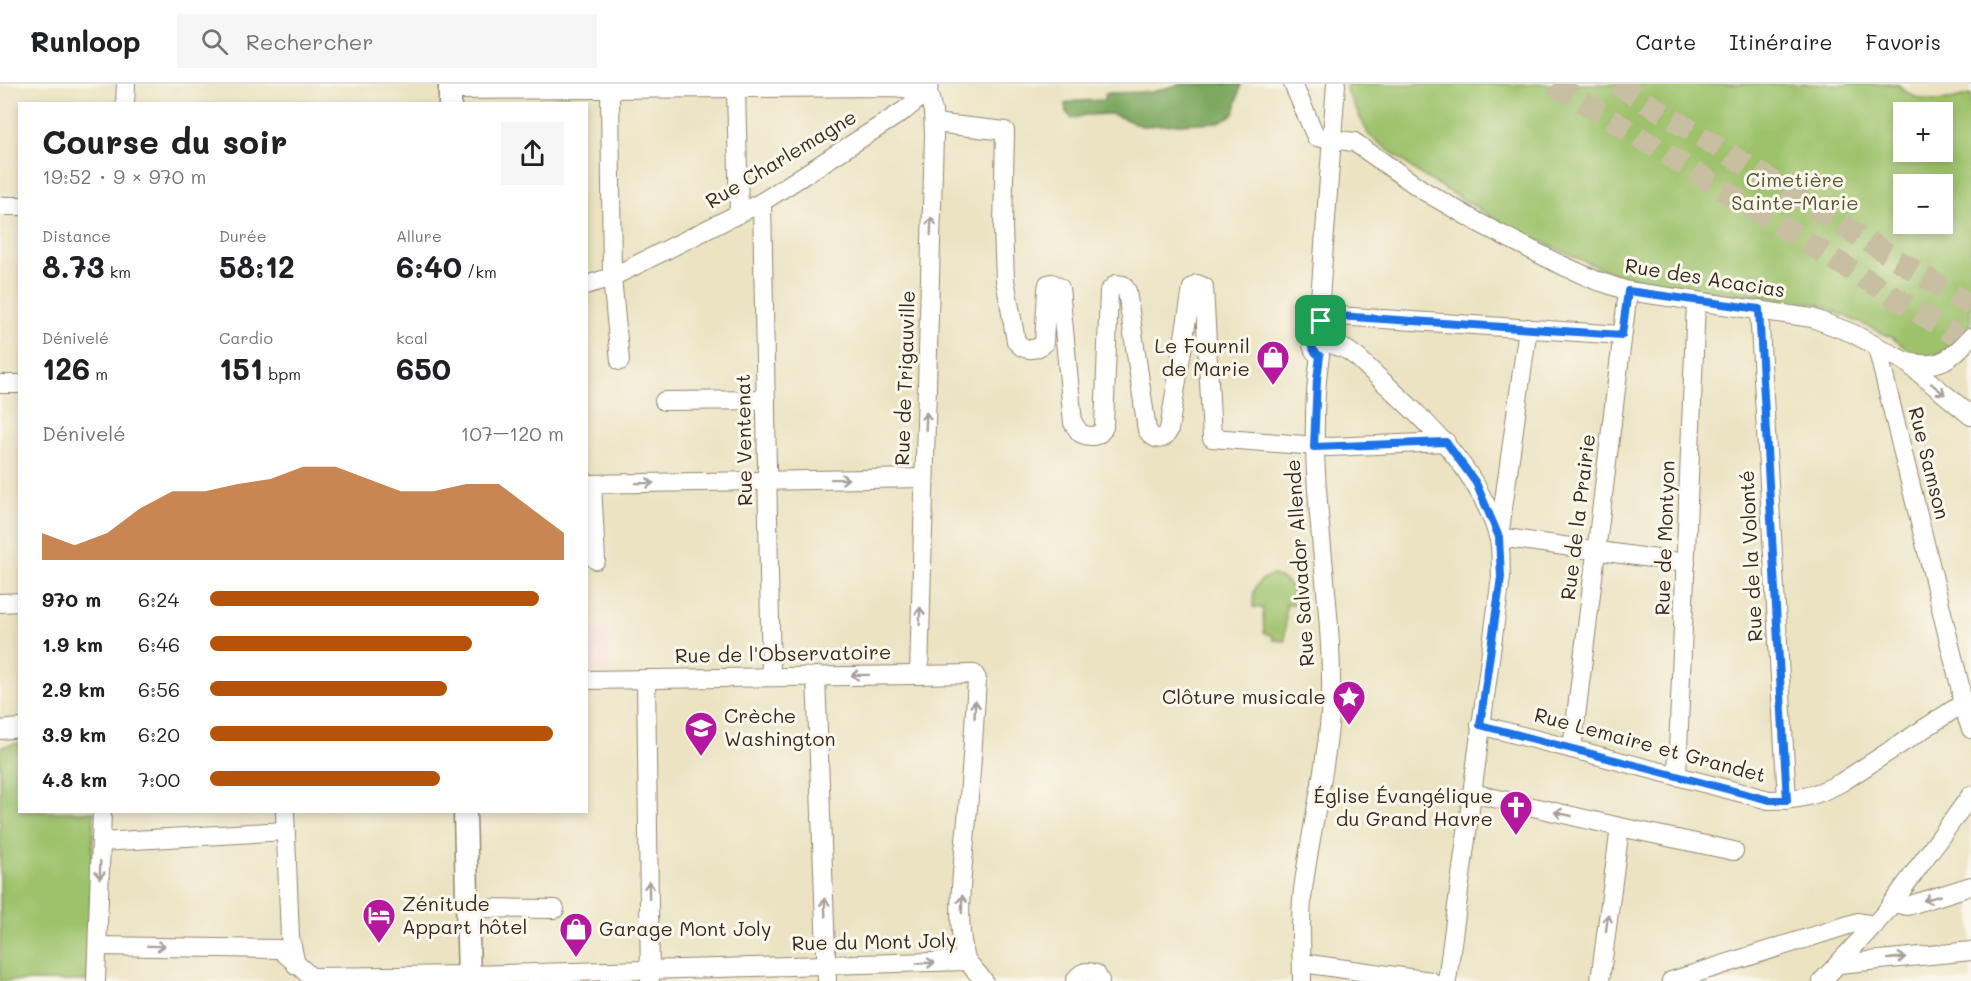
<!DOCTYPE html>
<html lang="fr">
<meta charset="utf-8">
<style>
:root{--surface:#fff;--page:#f6f6f6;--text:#202124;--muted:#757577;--line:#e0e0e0;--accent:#b45309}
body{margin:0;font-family:Mali,sans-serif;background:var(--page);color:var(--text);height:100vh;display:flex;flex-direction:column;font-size:22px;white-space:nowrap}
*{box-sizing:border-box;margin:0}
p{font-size:20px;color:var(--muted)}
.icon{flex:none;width:33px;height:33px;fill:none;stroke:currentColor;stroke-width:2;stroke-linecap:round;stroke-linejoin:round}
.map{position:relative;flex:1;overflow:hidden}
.sheet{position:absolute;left:18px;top:18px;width:570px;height:711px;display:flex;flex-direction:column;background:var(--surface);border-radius:0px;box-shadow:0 3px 9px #0003}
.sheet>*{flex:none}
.controls{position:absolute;left:1893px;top:18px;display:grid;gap:12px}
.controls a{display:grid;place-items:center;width:60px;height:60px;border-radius:0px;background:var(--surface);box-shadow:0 3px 9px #0003;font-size:30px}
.pin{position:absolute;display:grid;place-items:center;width:51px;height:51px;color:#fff;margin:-26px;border-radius:12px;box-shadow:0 3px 9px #0006}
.round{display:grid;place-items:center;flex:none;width:63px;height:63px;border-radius:0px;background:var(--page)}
.headline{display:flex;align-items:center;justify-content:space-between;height:102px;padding:0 24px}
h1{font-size:33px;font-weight:800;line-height:45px}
.metrics{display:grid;grid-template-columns:repeat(3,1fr);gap:9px;height:102px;padding:6px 24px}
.metrics div{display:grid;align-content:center}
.metrics b{font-size:30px;font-weight:800}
.metrics small{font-size:16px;font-weight:400}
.metrics p{font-size:16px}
.chart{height:168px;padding:12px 24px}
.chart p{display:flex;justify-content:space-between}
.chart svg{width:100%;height:108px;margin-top:6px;fill:var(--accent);opacity:.7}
ul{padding:0 24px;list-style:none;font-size:20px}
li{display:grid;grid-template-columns:96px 72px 1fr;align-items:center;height:45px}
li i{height:15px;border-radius:8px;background:var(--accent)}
header{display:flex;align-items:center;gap:36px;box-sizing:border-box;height:84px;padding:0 30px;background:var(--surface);border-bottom:2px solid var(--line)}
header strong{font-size:28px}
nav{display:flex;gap:33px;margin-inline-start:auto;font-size:21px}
.search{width:420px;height:54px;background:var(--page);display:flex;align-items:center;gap:15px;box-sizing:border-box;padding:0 21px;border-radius:0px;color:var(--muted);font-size:22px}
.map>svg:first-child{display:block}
.built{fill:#f7cfd4}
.green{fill:#9ec26c;stroke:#6c7645;stroke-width:1.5;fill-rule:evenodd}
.forest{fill:#7ea860;stroke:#5c693f;stroke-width:1.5}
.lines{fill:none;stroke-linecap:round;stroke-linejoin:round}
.major-tunnel{stroke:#c8bea1;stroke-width:22;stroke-dasharray:22 11;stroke-linecap:butt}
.minor-casing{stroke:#938670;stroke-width:20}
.major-casing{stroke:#938670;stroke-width:25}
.minor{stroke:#fff;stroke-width:18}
.major{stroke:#fff;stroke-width:22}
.oneway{stroke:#a79f9a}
.route-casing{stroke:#fff;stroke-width:12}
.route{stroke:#1a73e8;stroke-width:8}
.labels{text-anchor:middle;stroke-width:6;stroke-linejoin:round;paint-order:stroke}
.street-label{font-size:20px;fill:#3b2a1e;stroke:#fbf7ec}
.park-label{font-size:20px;fill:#595835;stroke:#fbf7ec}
.poi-label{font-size:20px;fill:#3b2a1e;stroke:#fbf7ec;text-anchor:end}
</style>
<header>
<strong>Runloop</strong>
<div class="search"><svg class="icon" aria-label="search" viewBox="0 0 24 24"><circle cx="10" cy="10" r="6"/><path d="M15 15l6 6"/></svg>Rechercher</div>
<nav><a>Carte</a><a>Itinéraire</a><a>Favoris</a></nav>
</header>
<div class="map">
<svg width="1971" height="897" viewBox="0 0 1971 897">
<rect width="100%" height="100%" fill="#fbf7ec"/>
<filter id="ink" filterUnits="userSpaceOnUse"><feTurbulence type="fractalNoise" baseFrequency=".0167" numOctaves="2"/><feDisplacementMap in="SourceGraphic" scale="12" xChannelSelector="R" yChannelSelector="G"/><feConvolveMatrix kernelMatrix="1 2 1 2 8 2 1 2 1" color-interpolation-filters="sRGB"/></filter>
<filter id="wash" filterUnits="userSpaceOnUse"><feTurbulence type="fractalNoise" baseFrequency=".008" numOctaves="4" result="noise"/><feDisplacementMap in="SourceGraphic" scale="24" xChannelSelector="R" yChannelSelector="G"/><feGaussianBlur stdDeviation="1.35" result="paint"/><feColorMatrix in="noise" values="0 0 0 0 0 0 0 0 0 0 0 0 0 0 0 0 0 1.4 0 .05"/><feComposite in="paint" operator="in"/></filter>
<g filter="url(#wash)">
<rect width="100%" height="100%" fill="#ebe3c2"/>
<polygon class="built" points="608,544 609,587 587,588 586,545"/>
<g class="green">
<path d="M1347 0H1898C1917 23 1947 18 1971 11V239L1963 251 1947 265 1935 272 1923 273 1912 269 1891 253 1818 220 1658 200 1606 187 1509 143 1421 91 1369 51 1346 6ZM1904 28H1942V68H1904ZM1904 100H1942V140H1904Z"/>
<path d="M1273 491C1288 496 1293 502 1297 518L1296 520H1286L1285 557 1273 556V552L1264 549 1263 524 1253 523C1253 506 1254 496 1273 491Z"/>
<polygon points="19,659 20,728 94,728 87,897 0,897 0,663"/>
</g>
<polygon class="forest" points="1180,0 1241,0 1234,30 1219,38 1142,42 1112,30 1085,31 1072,35 1066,28 1065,20 1075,17 1104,16 1106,9 1152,8"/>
</g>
<g filter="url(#ink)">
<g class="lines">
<g class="major-tunnel">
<polyline points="1554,0 1971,261"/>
<polyline points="1617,0 1971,222"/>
</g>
<defs>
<g id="minor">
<polyline points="1293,0 1316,53 1354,58 1424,107 1481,140 1557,179 1595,196 1628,207 1812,234 1852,249 1906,278 1971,332"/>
<polyline points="610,5 612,193 620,277"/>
<polyline points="736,5 739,130"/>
<polyline points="450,6 894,3 928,7"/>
<polyline points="125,20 126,0"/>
<path d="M934 39 1005 47 1003 143 1005 196 1016 257C1023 267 1035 268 1044 259L1047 205 1048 200 1052 199 1060 204 1073 339 1080 349C1090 354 1100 353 1104 343L1109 207 1116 200 1123 201 1127 207 1147 346C1154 357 1163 358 1169 346L1192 204 1197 200 1204 203 1212 354 1330 363 1446 358"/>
<polyline points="762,118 771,593"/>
<polyline points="0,122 20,122"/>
<polyline points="586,201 612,193 762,118 905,26 928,7"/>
<polyline points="1759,225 1787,716"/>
<polyline points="1321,237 1320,215 1336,0"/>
<polyline points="1327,239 1338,232 1622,251"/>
<polyline points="1528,244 1499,453 1686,479"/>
<path d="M1331 260 1347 266 1358 274C1413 327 1476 376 1498 452 1502 464 1500 480 1501 493L1447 897"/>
<polyline points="1877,263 1960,602 1962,620 1971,645"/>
<path d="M1320 271C1309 267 1312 255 1313 244L1321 237"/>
<path d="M1908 278C1939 285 1950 276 1971 253"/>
<polyline points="0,300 20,300"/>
<polyline points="664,317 766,316"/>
<polyline points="586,400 924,394"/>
<polyline points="592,400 596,476"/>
<polyline points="0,519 20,518"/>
<polyline points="919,590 934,51 933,27 928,7 929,0"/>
<polyline points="816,592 827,897"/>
<polyline points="646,595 650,896"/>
<path d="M586 596 974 590 977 595C974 646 971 696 966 746 963 783 954 843 967 877"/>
<path d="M1480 641 1769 716C1799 716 1816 712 1842 698L1962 620"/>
<polyline points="0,646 20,644"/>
<polyline points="1572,665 1628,207"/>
<polyline points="1677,692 1696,218"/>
<polyline points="1472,709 1620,743 1734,767"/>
<polyline points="285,728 290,853 296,881"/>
<polyline points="101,758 286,747"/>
<polyline points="1892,819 1907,822 1971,802"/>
<polyline points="467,824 555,825"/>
<polyline points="98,862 280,865 311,893 469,891 967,877 984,897"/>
<polyline points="1302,879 1431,897"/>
<polyline points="1839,880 1971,867"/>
<polyline points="96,897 102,728"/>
<path d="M1075 897C1080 888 1087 886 1096 890L1100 897"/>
<path d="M1302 897C1302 867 1299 836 1303 806 1311 741 1329 678 1331 612 1333 499 1303 384 1320 271"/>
<polyline points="1600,897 1620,743"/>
<polyline points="1671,897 1858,838 1875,841"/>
<polyline points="1822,897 1885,829 1971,711"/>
</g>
<g id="major">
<polyline points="450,0 450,20"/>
<polyline points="465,728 469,897"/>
</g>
</defs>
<use href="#minor" class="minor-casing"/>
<use href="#major" class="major-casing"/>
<use href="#minor" class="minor"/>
<use href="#major" class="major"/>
</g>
<defs><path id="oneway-shaft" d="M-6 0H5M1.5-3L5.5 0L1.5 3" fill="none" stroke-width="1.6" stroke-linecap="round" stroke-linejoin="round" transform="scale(1.5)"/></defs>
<g class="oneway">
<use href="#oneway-shaft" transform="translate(931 142) rotate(-88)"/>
<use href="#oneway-shaft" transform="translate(1938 305) rotate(39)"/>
<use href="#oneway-shaft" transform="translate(926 337) rotate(-88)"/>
<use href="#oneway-shaft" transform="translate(840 395) rotate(-1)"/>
<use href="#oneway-shaft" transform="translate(645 399) rotate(-1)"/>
<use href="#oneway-shaft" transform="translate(920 532) rotate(-88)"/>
<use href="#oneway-shaft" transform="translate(860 591) rotate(179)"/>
<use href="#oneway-shaft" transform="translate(975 625) rotate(-87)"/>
<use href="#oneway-shaft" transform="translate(1563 730) rotate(-167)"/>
<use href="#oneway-shaft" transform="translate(100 786) rotate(92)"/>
<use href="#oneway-shaft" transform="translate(649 806) rotate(-91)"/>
<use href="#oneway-shaft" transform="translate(1932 814) rotate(163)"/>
<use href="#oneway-shaft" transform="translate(962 820) rotate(-89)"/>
<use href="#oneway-shaft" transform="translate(825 823) rotate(-92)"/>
<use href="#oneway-shaft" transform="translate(1607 839) rotate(-83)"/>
<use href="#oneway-shaft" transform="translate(156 862) rotate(1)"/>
<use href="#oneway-shaft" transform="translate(1897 874) rotate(-6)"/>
<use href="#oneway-shaft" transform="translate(926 879) rotate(-2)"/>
</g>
</g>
<g class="lines" filter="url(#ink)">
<defs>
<path id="route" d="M1628 207 1759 225 1787 716H1769L1480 641 1501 493 1499 453 1476 399 1446 358 1314 363 1317 295 1320 272C1308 266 1309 247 1317 238H1327L1338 232 1622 251Z"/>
</defs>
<use href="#route" class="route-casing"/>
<use href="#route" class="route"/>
</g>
<defs>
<symbol id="shop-pin" viewBox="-11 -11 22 30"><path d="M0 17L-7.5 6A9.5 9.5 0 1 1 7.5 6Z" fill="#b5179e" stroke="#fbf7ec"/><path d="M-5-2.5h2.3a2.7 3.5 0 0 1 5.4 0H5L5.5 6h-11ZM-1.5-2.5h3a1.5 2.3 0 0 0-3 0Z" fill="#fff"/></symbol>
<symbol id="sight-pin" viewBox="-11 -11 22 30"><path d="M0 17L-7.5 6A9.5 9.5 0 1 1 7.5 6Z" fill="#b5179e" stroke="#fbf7ec"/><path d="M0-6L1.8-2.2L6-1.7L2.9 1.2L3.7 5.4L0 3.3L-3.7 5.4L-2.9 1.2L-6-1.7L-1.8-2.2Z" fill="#fff"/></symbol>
<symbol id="school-pin" viewBox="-11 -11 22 30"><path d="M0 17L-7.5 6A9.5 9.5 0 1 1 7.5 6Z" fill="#b5179e" stroke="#fbf7ec"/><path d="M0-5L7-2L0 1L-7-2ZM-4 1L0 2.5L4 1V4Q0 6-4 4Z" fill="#fff"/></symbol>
<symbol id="church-pin" viewBox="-11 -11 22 30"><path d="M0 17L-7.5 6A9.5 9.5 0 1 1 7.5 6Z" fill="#b5179e" stroke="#fbf7ec"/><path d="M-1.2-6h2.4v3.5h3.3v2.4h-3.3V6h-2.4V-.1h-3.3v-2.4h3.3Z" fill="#fff"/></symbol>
<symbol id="hotel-pin" viewBox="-11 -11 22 30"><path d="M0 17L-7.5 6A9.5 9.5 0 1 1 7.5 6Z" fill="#b5179e" stroke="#fbf7ec"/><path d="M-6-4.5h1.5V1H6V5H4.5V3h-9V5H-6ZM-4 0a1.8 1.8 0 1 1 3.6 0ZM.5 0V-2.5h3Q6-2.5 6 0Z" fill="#fff"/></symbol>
</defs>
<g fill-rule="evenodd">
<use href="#shop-pin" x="1254" y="254" width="38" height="52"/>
<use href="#sight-pin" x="1330" y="594" width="38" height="52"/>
<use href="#school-pin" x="682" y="625" width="38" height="52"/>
<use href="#church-pin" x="1497" y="704" width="38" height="52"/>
<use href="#hotel-pin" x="360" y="812" width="38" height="52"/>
<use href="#shop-pin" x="557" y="826" width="38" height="52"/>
</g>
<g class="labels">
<g class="street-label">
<text transform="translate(781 75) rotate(-31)" y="7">Rue Charlemagne</text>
<text transform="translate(1705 194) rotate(9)" y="7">Rue des Acacias</text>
<text transform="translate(905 294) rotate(-88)" y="7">Rue de Trigauville</text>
<text transform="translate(744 356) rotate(-91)" y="7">Rue Ventenat</text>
<text transform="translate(1929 379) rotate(76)" y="7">Rue Samson</text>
<text transform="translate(1578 433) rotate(-83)" y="7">Rue de la Prairie</text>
<text transform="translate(1665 454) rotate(-88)" y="7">Rue de Montyon</text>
<text transform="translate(1751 472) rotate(-93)" y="7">Rue de la Volonté</text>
<text transform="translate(1300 479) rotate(-94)" y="7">Rue Salvador Allende</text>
<text transform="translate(783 570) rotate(-1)" y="7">Rue de l'Observatoire</text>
<text transform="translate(1650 661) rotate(15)" y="7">Rue Lemaire et Grandet</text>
<text transform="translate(874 858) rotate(-1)" y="7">Rue du Mont Joly</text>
</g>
<g class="park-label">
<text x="1795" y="103">Cimetière<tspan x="1795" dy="23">Sainte-Marie</tspan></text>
</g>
<g class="poi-label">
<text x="1250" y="269">Le Fournil<tspan x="1250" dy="23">de Marie</tspan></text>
<text x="1326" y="620">Clôture musicale</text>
<text x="724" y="639" text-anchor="start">Crèche<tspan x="724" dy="23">Washington</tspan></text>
<text x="1493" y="719">Église Évangélique<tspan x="1493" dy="23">du Grand Havre</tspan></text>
<text x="402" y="827" text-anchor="start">Zénitude<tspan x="402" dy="23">Appart hôtel</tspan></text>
<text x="599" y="852" text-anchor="start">Garage Mont Joly</text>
</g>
</g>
</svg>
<div class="controls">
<a>+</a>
<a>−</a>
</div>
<div class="pin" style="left:1321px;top:237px;background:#1e9e55"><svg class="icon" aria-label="arrive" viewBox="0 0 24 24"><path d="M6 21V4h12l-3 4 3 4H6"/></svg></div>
<section class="sheet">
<div class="headline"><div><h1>Course du soir</h1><p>19:52 · 9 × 970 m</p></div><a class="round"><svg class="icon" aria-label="share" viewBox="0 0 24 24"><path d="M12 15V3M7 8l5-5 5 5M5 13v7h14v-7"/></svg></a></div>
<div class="metrics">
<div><p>Distance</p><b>8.73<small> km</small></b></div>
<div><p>Durée</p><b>58:12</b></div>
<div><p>Allure</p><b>6:40<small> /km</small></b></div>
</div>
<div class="metrics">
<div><p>Dénivelé</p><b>126<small> m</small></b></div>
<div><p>Cardio</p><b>151<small> bpm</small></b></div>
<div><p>kcal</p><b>650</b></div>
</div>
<div class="chart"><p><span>Dénivelé</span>107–120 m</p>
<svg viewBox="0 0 160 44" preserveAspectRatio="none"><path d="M0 44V33L10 38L20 33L30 23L40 16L50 16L60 13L70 11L80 6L90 6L100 11L110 16L120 16L130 13L140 13L150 23L160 33V44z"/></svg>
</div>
<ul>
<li><b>970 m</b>6:24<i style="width:93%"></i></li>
<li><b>1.9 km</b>6:46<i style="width:74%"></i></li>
<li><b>2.9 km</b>6:56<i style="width:67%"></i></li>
<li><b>3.9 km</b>6:20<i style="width:97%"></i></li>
<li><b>4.8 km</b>7:00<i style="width:65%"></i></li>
</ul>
</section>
</div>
